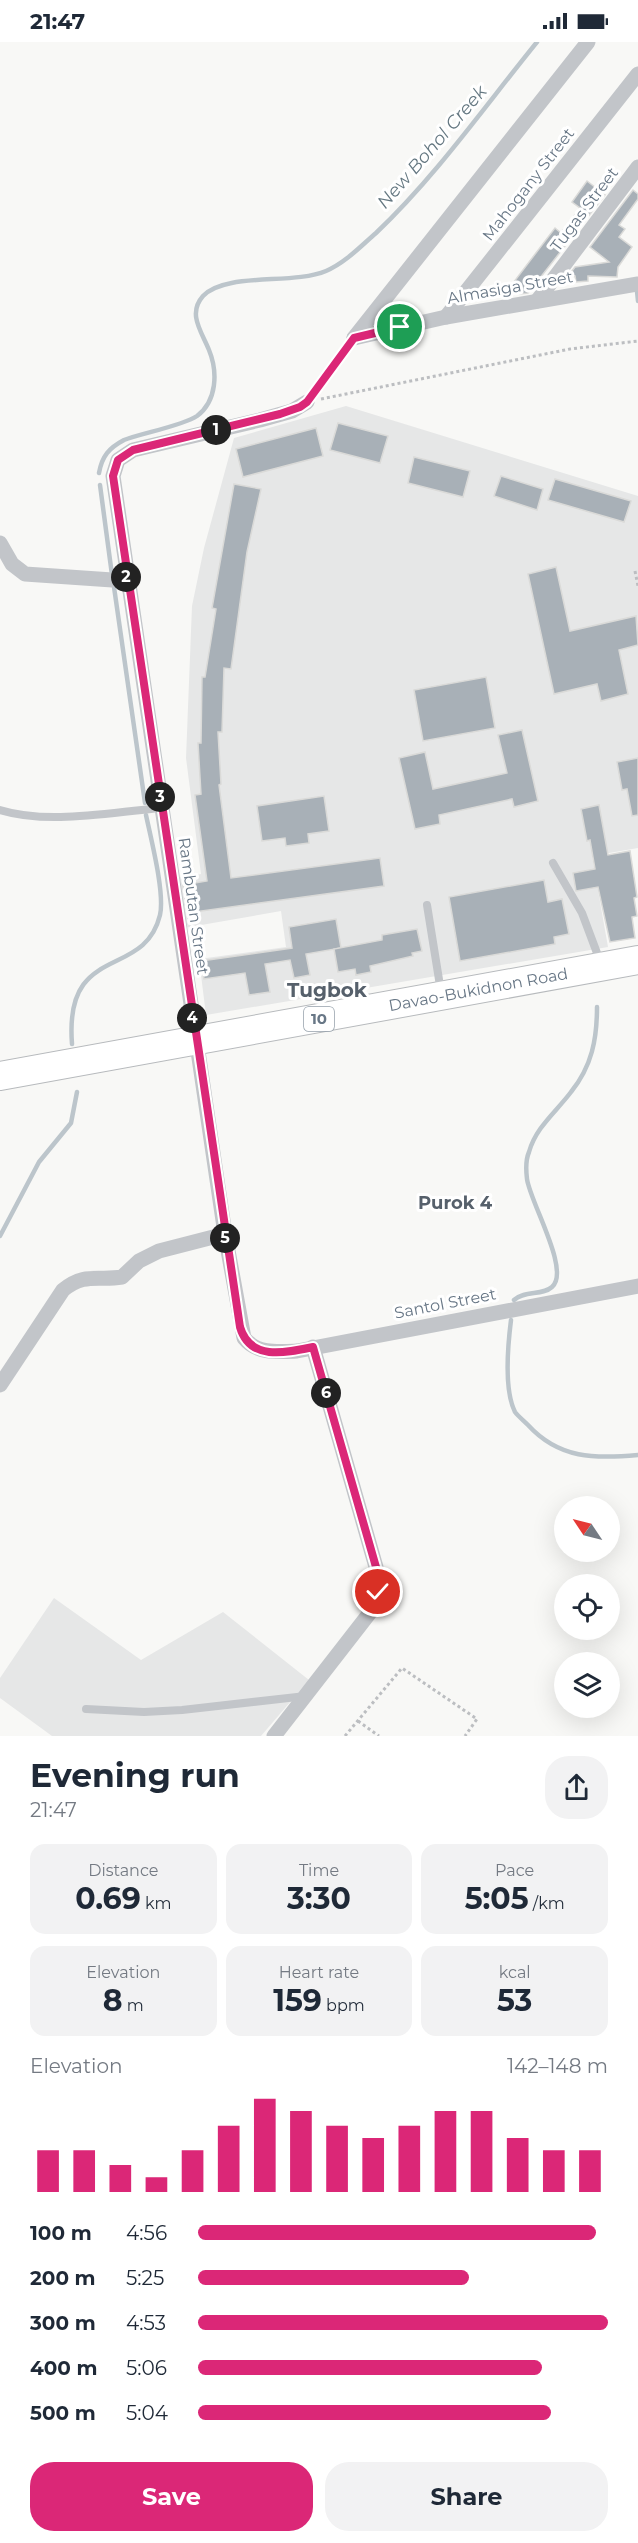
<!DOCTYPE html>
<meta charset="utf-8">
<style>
:root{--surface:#fff;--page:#f2f2f3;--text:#1f2937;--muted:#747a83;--accent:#db2777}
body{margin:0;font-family:Montserrat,sans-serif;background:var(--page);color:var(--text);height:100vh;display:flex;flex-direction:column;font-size:22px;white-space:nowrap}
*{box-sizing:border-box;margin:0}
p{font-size:20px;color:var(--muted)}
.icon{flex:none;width:33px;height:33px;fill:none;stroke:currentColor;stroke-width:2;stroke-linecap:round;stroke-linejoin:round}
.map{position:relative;height:1694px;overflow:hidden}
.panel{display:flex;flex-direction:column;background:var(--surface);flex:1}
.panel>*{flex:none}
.needle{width:39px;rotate:305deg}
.controls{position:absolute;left:554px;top:1454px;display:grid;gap:12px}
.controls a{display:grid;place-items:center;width:66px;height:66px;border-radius:50%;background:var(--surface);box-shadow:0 6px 24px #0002;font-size:30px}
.pin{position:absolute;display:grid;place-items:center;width:51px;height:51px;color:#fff;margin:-26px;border:3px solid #fff;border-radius:50%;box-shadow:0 2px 6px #0007}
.km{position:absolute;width:30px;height:30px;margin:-15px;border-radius:50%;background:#222;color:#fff;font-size:16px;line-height:30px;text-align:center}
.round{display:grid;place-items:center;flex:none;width:63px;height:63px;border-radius:24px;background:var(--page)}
.headline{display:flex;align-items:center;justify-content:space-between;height:102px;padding:0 30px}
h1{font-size:33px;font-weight:700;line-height:45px}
.figures{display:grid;grid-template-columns:repeat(3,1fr);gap:9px;height:102px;padding:6px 30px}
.figures div{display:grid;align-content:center;border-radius:15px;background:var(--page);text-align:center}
.figures b{font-size:30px;font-weight:700}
.figures small{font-size:16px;font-weight:400}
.figures p{font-size:16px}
.chart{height:168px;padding:12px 30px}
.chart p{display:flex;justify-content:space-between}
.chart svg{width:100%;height:108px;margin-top:6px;stroke:var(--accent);stroke-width:6}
.cta{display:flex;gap:12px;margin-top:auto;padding:12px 30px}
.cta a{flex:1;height:69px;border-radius:24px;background:var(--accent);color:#fff;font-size:24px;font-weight:700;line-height:69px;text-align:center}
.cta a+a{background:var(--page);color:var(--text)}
ul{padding:0 30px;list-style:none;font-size:20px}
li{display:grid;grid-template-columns:96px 72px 1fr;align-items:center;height:45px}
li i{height:15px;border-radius:8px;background:var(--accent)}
.status{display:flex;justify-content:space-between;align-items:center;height:42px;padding:0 30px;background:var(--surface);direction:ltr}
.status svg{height:16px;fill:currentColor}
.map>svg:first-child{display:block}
.built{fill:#e6e7e7}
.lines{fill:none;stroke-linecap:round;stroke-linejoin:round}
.stream{stroke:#bcc5cb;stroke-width:4.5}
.building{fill:#a8b0b7;stroke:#dadad8;stroke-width:1.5}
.highway-casing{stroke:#b7babd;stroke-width:30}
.path{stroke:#bcbec1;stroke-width:3;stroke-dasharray:3 3;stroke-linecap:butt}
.lane{stroke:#c2c5c9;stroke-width:8}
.street{stroke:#c2c5c9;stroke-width:15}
.highway{stroke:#fff;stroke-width:28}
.route-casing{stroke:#fff;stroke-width:12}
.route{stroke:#db2777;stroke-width:8}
.labels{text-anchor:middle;stroke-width:6;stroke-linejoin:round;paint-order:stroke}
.shield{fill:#fff;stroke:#95a0aa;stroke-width:1.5}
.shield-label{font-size:15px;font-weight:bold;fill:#687786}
.street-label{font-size:16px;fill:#687786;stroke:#fff}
.water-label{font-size:18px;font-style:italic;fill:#647781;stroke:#fff}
.neighbourhood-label{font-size:18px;font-weight:bold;fill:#56606b;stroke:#fff}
.quarter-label{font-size:20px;font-weight:bold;fill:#56606b;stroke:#fff}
</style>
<div class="status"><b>21:47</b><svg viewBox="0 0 49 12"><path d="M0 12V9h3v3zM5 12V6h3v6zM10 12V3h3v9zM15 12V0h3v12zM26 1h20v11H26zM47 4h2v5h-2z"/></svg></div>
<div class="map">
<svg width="638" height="1694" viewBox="0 0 638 1694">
<rect width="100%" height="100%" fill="#f8f8f6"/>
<g class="built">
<polygon points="346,364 638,454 638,806 592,814 608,905 206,973 199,917 286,905 281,869 184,886 177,836 201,832 186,716 192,564 204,506 234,396"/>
<polygon points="54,1556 141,1618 223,1570 309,1638 261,1694 52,1694 0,1656 0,1636"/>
</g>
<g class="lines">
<g class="stream">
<polyline points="637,249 638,259"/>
<path d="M99 431C102 414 109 406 124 398 142 391 182 384 197 374 217 359 218 330 209 308 202 290 187 272 203 254 225 230 293 243 326 229 345 221 361 204 376 191 436 134 485 64 537 0"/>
<polyline points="100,443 112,533"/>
<polyline points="114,545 145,761"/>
<path d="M72 1002C64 899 144 939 160 873 165 851 151 797 146 773"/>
<polyline points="0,1194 39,1120 71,1081 77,1050"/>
<path d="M514 1258C525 1248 542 1254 552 1245 571 1229 530 1160 527 1137 526 1129 526 1117 529 1110 536 1085 556 1070 571 1050 592 1024 597 997 597 965"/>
<path d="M511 1278C508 1302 504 1348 515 1370 518 1374 524 1379 528 1383 559 1417 595 1417 638 1413"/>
</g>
</g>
<g class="building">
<polygon points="587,139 605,153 536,241 528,251 520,252 510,245 555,186 561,191 580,166 572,160"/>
<polygon points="633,148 638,152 638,157 619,183 625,187 619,195 632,205 618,225 617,235 588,234 588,239 576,240 575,234 569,233 575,225 609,220 590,205"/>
<polygon points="338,381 388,394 380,421 330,408"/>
<polygon points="316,386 323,414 243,435 236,407"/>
<polygon points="414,415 470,429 463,455 408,441"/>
<polygon points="501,434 543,447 537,468 494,454"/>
<polygon points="555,437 631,459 624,480 548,458"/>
<polygon points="234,442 261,447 247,510 231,627 224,626 222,690 218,690 221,742 219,743 231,836 380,816 384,844 187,871 183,843 207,839 195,753 201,752 198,701 201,701 202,635 205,635 216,567 212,566"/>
<polygon points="556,525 570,589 636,574 638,603 619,608 628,652 601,659 597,642 554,652 528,532"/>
<polygon points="486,635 495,686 423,699 414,648"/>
<polygon points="522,688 538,759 514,765 512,757 439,773 440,782 415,787 399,716 425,710 433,747 507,731 498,693"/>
<polygon points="638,716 638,773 632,774 627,747 622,748 617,720"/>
<polygon points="324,754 329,789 308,792 309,801 286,804 285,796 262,799 257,764"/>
<polygon points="599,763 608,813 630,809 637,855 634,856 637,874 632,875 635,896 610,900 598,845 576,849 573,831 595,827 590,798 587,799 581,767"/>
<polygon points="544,838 548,860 562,857 569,892 554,895 555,902 460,919 449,855"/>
<polygon points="336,877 341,906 306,912 310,933 294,936 290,918 265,922 270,950 249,953 245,931 204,937 201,919 292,906 289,885"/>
<polygon points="417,887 422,909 412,911 413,914 370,924 371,930 356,933 355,927 338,930 334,907 382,898 382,893"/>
</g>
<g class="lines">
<defs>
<g id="highway">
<path id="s1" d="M0 1034 638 918"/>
</g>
</defs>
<use href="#highway" class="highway-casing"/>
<g class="path">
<polyline points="314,350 346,307"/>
<polyline points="321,357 570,307 638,299"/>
<polyline points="635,529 638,544"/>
<polyline points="358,1679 379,1694"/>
<polyline points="345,1694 402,1626 477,1677 465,1694"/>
</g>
<g class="lane">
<path d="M0 768C49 783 110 770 162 766"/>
<polyline points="553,821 582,871 600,919"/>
<polyline points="427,863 441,950"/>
<polyline points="86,1667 144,1670 182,1668 306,1654"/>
</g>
<g class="street">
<polyline points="537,259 638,125"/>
<polyline points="446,275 638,32"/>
<polyline points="354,296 588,0"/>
<polyline points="354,296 446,275 638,242"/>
<path d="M307 360 292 369 260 378 133 408 118 418 113 434 225 1192 244 1296C257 1312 277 1310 297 1309L638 1244"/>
<polyline points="0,501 12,522 25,532 127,539"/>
<path d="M0 1343 63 1248C85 1230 98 1239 122 1235L139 1219 159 1209 225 1192"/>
<polyline points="274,1694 372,1568 378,1549 376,1525 313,1305"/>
</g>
<use href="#highway" class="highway"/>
</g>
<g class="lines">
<defs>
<path id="route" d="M378 1550 376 1525 313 1305C285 1311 250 1319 240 1285L113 434 118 418 133 408 280 372 300 365 307 360 354 296 400 285"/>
</defs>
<use href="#route" class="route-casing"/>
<use href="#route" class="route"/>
</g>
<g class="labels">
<rect class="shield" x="304" y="965" width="30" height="24" rx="4.5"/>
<g class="shield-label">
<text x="319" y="982">10</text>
</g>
<g class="street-label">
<text transform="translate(528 142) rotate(-52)" y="6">Mahogany Street</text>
<text transform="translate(584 167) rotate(-53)" y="6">Tugas Street</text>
<text transform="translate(510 245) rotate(-10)" y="6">Almasiga Street</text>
<text transform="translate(194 864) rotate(82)" y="6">Rambutan Street</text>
<text dy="6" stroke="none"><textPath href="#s1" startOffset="486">Davao-Bukidnon Road</textPath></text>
<text transform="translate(445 1261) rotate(-11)" y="6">Santol Street</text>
</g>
<g class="water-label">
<text transform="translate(432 105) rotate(-49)" y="6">New Bohol Creek</text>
</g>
<g class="neighbourhood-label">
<text x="455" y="1167">Purok 4</text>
</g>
<g class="quarter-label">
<text x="327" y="955">Tugbok</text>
</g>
</g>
</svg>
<div class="controls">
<a><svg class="needle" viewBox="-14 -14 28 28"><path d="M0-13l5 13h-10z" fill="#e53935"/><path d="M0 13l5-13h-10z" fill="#747a83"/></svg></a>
<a><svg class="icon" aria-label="locate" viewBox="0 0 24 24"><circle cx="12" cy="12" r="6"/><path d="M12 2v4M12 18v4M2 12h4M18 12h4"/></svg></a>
<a><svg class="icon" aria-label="layers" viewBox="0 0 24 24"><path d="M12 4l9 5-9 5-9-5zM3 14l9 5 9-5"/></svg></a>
</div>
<div class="pin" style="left:400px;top:285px;background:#1e9e55"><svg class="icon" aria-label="arrive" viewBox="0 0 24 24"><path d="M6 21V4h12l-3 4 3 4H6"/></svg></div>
<div class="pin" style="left:378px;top:1550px;background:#d93025"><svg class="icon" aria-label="check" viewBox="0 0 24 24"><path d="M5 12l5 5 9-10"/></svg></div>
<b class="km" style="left:216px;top:388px">1</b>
<b class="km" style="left:126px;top:535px">2</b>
<b class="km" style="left:160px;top:755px">3</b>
<b class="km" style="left:192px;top:976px">4</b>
<b class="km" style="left:225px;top:1196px">5</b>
<b class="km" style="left:326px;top:1351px">6</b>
</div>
<section class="panel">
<div class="headline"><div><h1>Evening run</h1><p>21:47</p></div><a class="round"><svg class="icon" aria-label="share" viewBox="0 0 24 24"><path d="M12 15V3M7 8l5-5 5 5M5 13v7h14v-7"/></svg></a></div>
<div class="figures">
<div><p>Distance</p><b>0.69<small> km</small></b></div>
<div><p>Time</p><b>3:30</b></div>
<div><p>Pace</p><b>5:05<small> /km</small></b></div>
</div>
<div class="figures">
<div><p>Elevation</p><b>8<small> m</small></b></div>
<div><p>Heart rate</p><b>159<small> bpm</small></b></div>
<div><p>kcal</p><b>53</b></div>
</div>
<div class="chart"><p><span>Elevation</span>142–148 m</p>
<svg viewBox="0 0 160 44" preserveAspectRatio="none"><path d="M5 44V27M15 44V27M25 44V33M35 44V38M45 44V27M55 44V17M65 44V6M75 44V11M85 44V17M95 44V22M105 44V17M115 44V11M125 44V11M135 44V22M145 44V27M155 44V27"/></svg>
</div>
<ul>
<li><b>100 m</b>4:56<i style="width:97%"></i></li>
<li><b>200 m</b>5:25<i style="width:66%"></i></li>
<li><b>300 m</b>4:53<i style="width:100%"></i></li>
<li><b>400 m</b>5:06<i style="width:84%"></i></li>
<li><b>500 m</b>5:04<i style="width:86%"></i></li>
</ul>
<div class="cta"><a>Save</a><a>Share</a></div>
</section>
